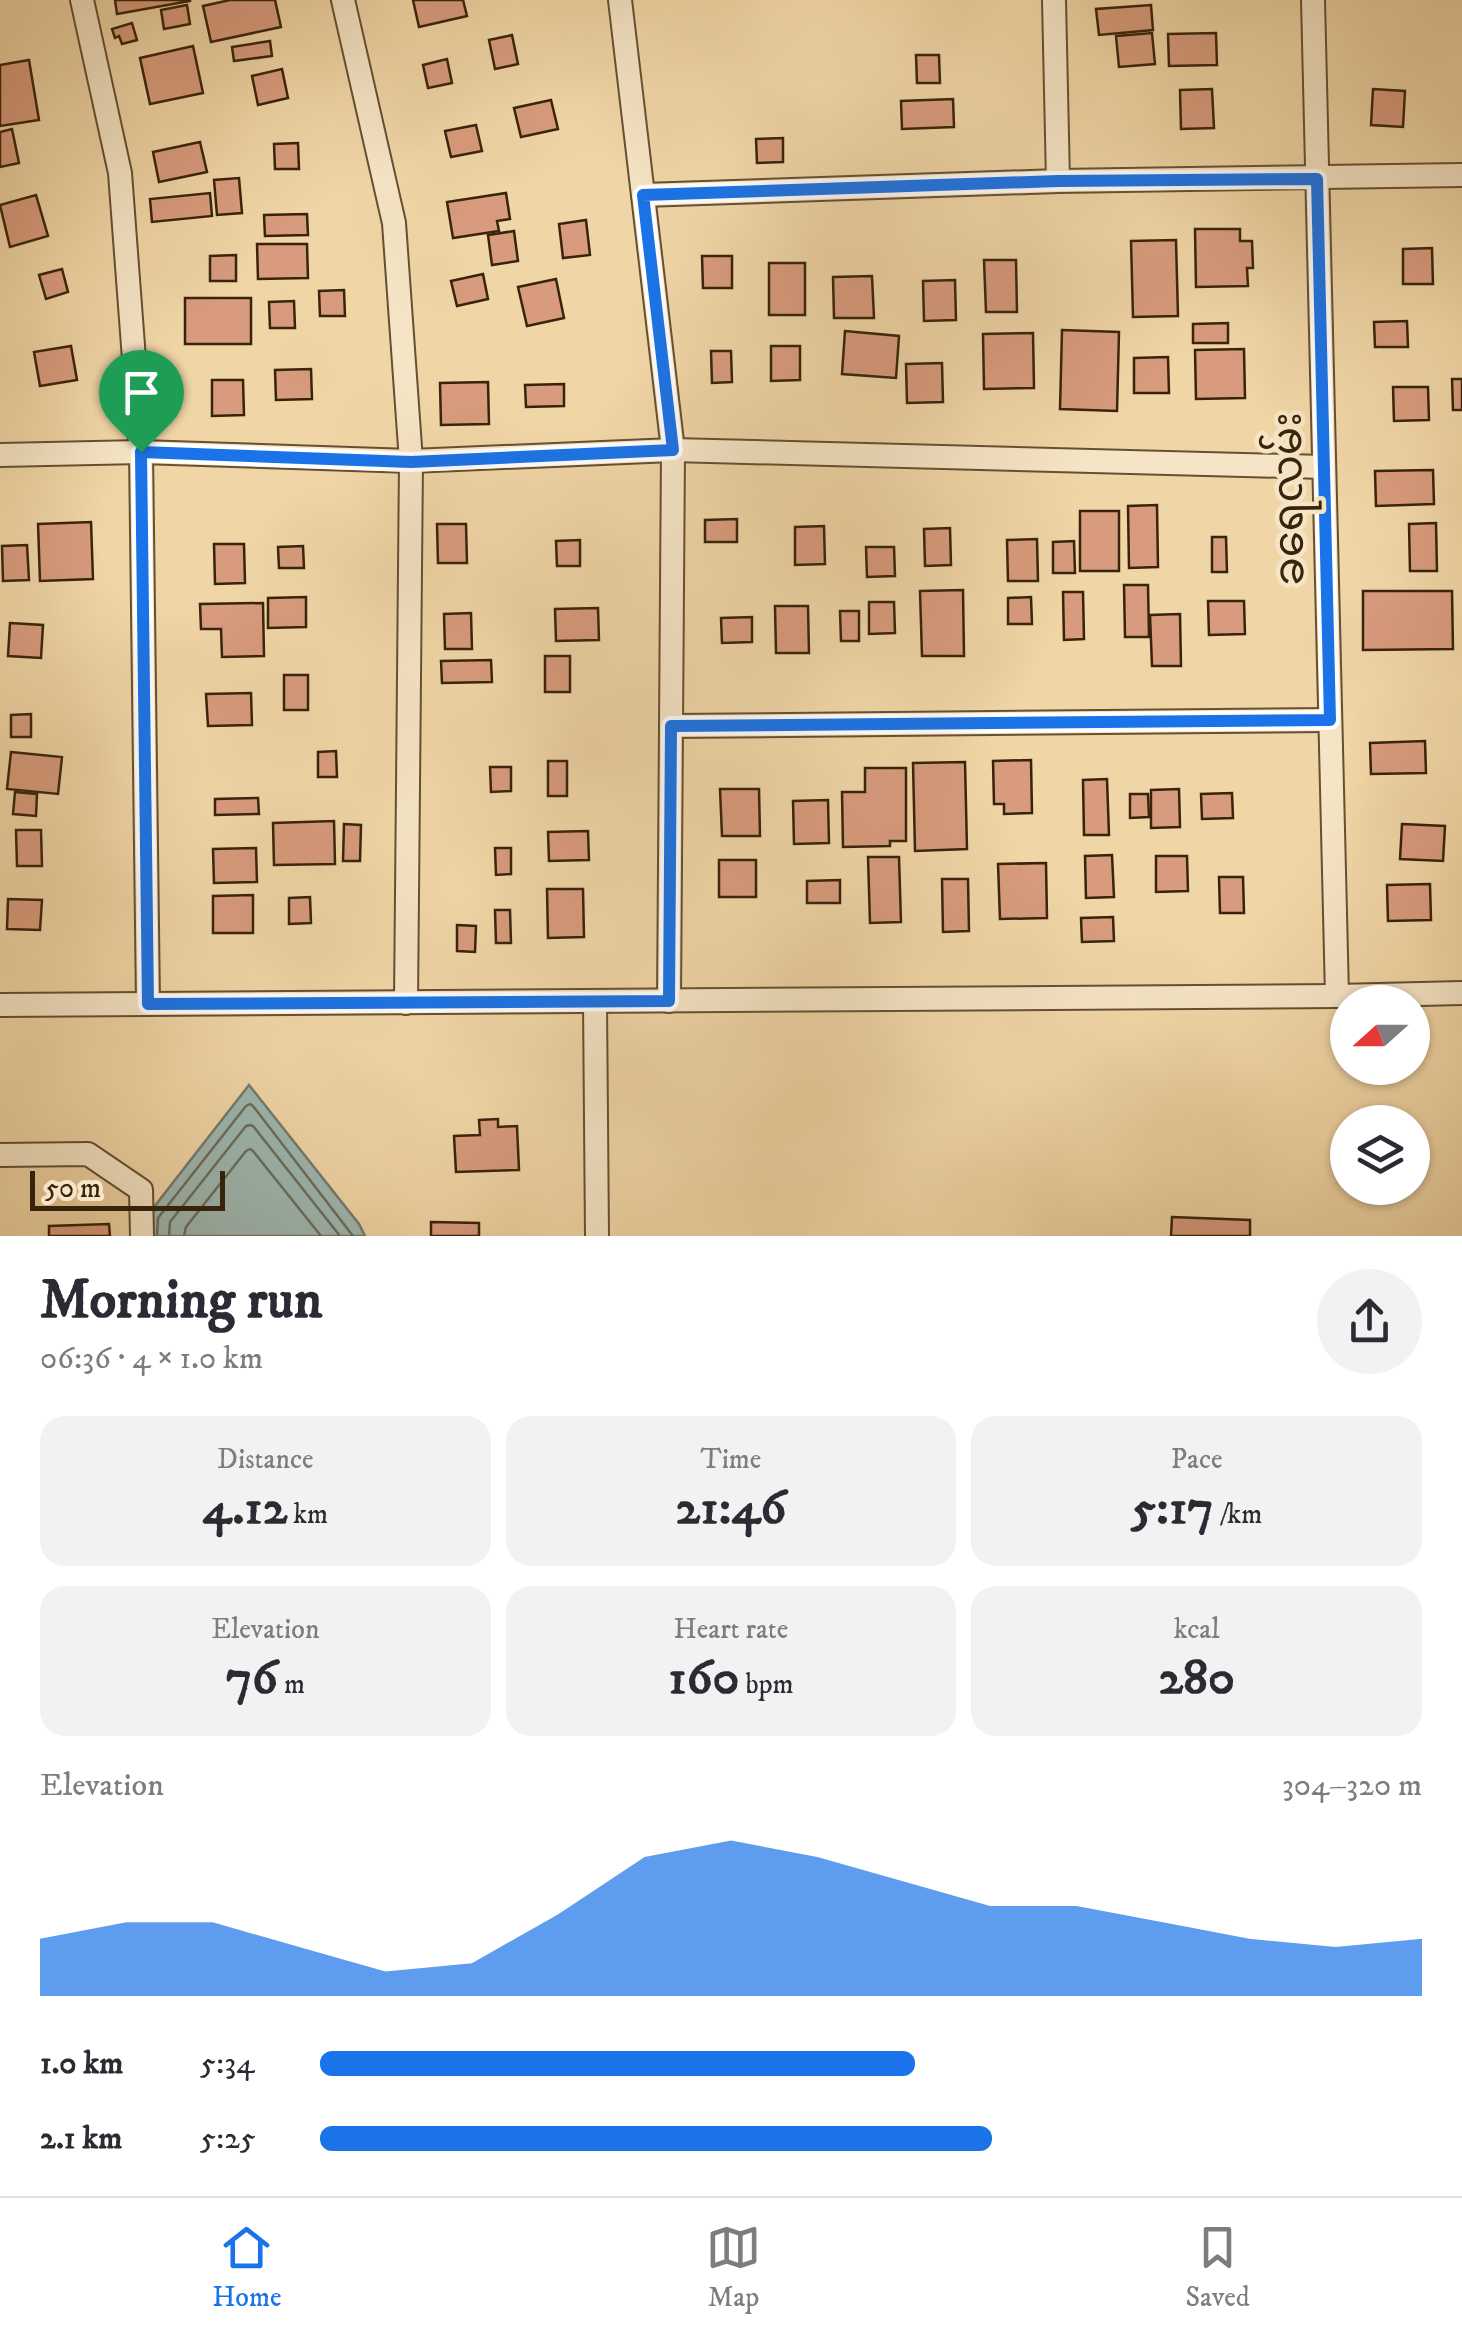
<!DOCTYPE html>
<meta charset="utf-8">
<style>
:root{--surface:#fff;--page:#f2f2f3;--text:#2b2b33;--muted:#7c7c81;--line:#e1e1e2;--accent:#1a73e8}
body{margin:0;font-family:"IM FELL DW Pica","Noto Sans Myanmar",serif;background:var(--page);color:var(--text);height:100vh;display:flex;flex-direction:column;font-size:38px;white-space:nowrap}
*{box-sizing:border-box;margin:0}
p{font-size:32px;color:var(--muted)}
.icon{flex:none;width:55px;height:55px;fill:none;stroke:currentColor;stroke-width:2;stroke-linecap:round;stroke-linejoin:round}
.map{position:relative;height:1236px;overflow:hidden}
.side{display:flex;flex-direction:column;background:var(--surface);flex:1}
.side>*{flex:none}
.needle{width:65px;rotate:249deg}
.buttons{position:absolute;left:1330px;top:985px;display:grid;gap:20px}
.buttons a{display:grid;place-items:center;width:100px;height:100px;border-radius:50%;background:var(--surface);box-shadow:0 2px 8px #0004;font-size:50px}
.scale{position:absolute;left:30px;bottom:25px;width:195px;box-sizing:border-box;padding-left:10px;border:5px solid #37240a;border-top:0;font-size:28px;line-height:35px;white-space:nowrap;color:#37240a;-webkit-text-stroke:8px #f5e4c5;paint-order:stroke}
.pin{position:absolute;display:grid;place-items:center;width:85px;height:85px;color:#fff;margin:-102px -42px;border-radius:50% 50% 50% 0;rotate:-45deg;box-shadow:0 0 10px #0007}
.pin .icon{rotate:45deg}
.round{display:grid;place-items:center;flex:none;width:105px;height:105px;border-radius:52px;background:var(--page)}
.headline{display:flex;align-items:center;justify-content:space-between;height:170px;padding:0 40px}
h1{font-size:55px;font-weight:800;line-height:75px}
.metrics{display:grid;grid-template-columns:repeat(3,1fr);gap:15px;height:170px;padding:10px 40px}
.metrics div{display:grid;align-content:center;border-radius:25px;background:var(--page);text-align:center}
.metrics b{font-size:50px;font-weight:800}
.metrics small{font-size:28px;font-weight:400}
.metrics p{font-size:28px}
.chart{height:280px;padding:20px 40px}
.chart p{display:flex;justify-content:space-between}
.chart svg{width:100%;height:180px;margin-top:10px;fill:var(--accent);opacity:.7}
ul{padding:0 40px;list-style:none;font-size:32px}
li{display:grid;grid-template-columns:160px 120px 1fr;align-items:center;height:75px}
li i{height:25px;border-radius:12px;background:var(--accent)}
.menu{display:flex;justify-content:space-around;align-items:center;height:140px;border-top:2px solid var(--line);background:var(--surface);font-size:28px;color:var(--muted)}
.menu a{display:grid;justify-items:center;gap:5px}
.menu .on{color:var(--accent)}
.map>svg:first-child{display:block}
.water{fill:#9db7b0;stroke:#747c6e;stroke-width:2.5}
.lines{fill:none;stroke-linecap:round;stroke-linejoin:round}
.shore{stroke:#6a6e5d;stroke-width:2.5}
.building{fill:#d89b7d;stroke:#37240a;stroke-width:2.5}
.minor-casing{stroke:#655031;stroke-width:26}
.minor{stroke:#f5e4c5;stroke-width:22}
.route-casing{stroke:#fff;stroke-width:20}
.route{stroke:#1a73e8;stroke-width:12}
.labels{text-anchor:middle;stroke-width:9;stroke-linejoin:round;paint-order:stroke}
.street-label{font-size:42px;fill:#37240a;stroke:#f5e4c5}
</style>
<div class="map">
<svg width="1462" height="1236" viewBox="0 0 1462 1236">
<rect width="100%" height="100%" fill="#f0d5a6"/>
<filter id="stains"><feTurbulence type="fractalNoise" baseFrequency=".002" numOctaves="4"/><feColorMatrix values="0 0 0 0 .2 0 0 0 0 .09 0 0 0 0 .02 0 0 0 .5 -.17"/></filter>
<radialGradient id="worn" r=".72"><stop offset=".6" stop-color="#630" stop-opacity="0"/><stop offset="1" stop-color="#630" stop-opacity=".3"/></radialGradient>
<polygon class="water" points="249,1085 359,1224 365,1236 147,1236 147,1216"/>
<g class="lines">
<g class="shore">
<polyline points="157,1236 158,1218 246,1106 250,1104 253,1106 353,1236"/>
<polyline points="169,1236 170,1222 246,1126 250,1125 253,1126 340,1236"/>
<polyline points="184,1236 186,1227 246,1151 250,1149 253,1151 321,1236"/>
</g>
</g>
<g class="building">
<polygon points="115,0 190,0 190,1 117,14"/>
<polygon points="230,0 275,0 281,27 211,42 203,6"/>
<polygon points="413,0 463,0 467,16 419,27"/>
<polygon points="187,5 190,24 164,29 161,10"/>
<polygon points="1151,5 1153,30 1099,35 1096,9"/>
<polygon points="132,23 137,40 122,44 119,36 115,38 112,29"/>
<polygon points="1152,33 1155,64 1119,67 1116,36"/>
<polygon points="1216,33 1217,65 1169,66 1168,34"/>
<polygon points="512,35 518,64 495,69 489,40"/>
<polygon points="270,41 272,56 234,61 232,47"/>
<polygon points="193,46 203,93 150,104 140,58"/>
<polygon points="916,55 939,55 940,83 917,83"/>
<polygon points="447,59 452,83 428,88 423,65"/>
<polygon points="29,60 39,120 0,126 0,65"/>
<polygon points="282,69 288,98 258,105 252,76"/>
<polygon points="1212,89 1214,128 1181,129 1180,90"/>
<polygon points="1373,89 1405,91 1403,127 1371,125"/>
<polygon points="953,99 954,127 902,129 901,101"/>
<polygon points="551,100 558,129 521,137 514,108"/>
<polygon points="476,125 482,151 451,157 445,131"/>
<polygon points="12,129 19,163 0,167 0,132"/>
<polygon points="783,138 783,162 757,163 756,139"/>
<polygon points="200,142 207,172 159,182 153,152"/>
<polygon points="298,143 299,169 275,169 274,144"/>
<polygon points="239,178 242,213 217,215 214,180"/>
<polygon points="210,193 212,216 152,222 150,199"/>
<polygon points="506,193 510,219 497,221 499,231 453,238 447,202"/>
<polygon points="36,195 48,236 10,247 0,205"/>
<polygon points="307,214 308,235 265,236 264,215"/>
<polygon points="586,220 590,255 563,258 559,224"/>
<polygon points="1195,229 1240,229 1240,241 1252,241 1253,268 1247,268 1248,286 1196,287"/>
<polygon points="514,231 518,261 492,265 488,235"/>
<polygon points="1176,240 1178,316 1133,317 1131,241"/>
<polygon points="257,244 307,244 308,278 258,279"/>
<polygon points="1432,248 1433,284 1403,284 1403,249"/>
<polygon points="236,255 236,281 210,281 210,256"/>
<polygon points="702,256 732,256 732,288 703,288"/>
<polygon points="984,260 1016,260 1017,312 986,312"/>
<rect x="769" y="263" width="36" height="52"/>
<polygon points="62,269 68,292 46,299 39,275"/>
<polygon points="483,274 488,299 457,306 451,281"/>
<polygon points="872,276 874,318 834,318 833,277"/>
<polygon points="556,279 564,318 527,326 518,287"/>
<polygon points="955,280 956,320 924,321 923,281"/>
<polygon points="344,290 345,316 320,316 319,291"/>
<rect x="185" y="298" width="66" height="46"/>
<polygon points="294,301 295,328 270,328 269,302"/>
<polygon points="1407,321 1408,347 1375,347 1374,322"/>
<polygon points="1228,323 1228,343 1193,343 1193,324"/>
<polygon points="1062,330 1119,332 1117,411 1060,409"/>
<polygon points="845,331 899,336 896,378 842,374"/>
<polygon points="1033,333 1034,388 984,389 983,334"/>
<polygon points="71,346 77,380 40,386 34,352"/>
<polygon points="771,346 800,346 800,380 771,381"/>
<polygon points="1244,349 1245,398 1196,399 1195,350"/>
<polygon points="711,351 731,351 732,382 712,383"/>
<polygon points="1168,357 1169,393 1134,393 1134,358"/>
<polygon points="942,363 943,402 907,403 906,364"/>
<polygon points="311,369 312,399 276,400 275,370"/>
<polygon points="1452,379 1462,379 1462,410 1453,410"/>
<polygon points="212,380 243,380 244,415 212,416"/>
<polygon points="488,382 489,424 441,425 440,383"/>
<polygon points="564,384 564,406 526,407 525,385"/>
<polygon points="1393,387 1428,387 1429,420 1394,421"/>
<polygon points="1433,470 1434,504 1376,506 1375,471"/>
<polygon points="1157,505 1158,567 1129,568 1128,506"/>
<rect x="1080" y="511" width="39" height="60"/>
<polygon points="737,519 737,542 705,542 705,520"/>
<polygon points="91,522 93,579 40,581 38,524"/>
<polygon points="1436,523 1437,571 1410,571 1409,524"/>
<polygon points="437,524 466,524 467,563 438,563"/>
<polygon points="824,526 825,564 795,565 795,527"/>
<polygon points="950,528 951,565 925,566 924,529"/>
<polygon points="1212,537 1226,537 1227,572 1212,572"/>
<polygon points="1037,539 1038,581 1008,581 1007,540"/>
<polygon points="580,540 580,566 557,566 556,541"/>
<polygon points="1074,541 1075,573 1053,573 1053,542"/>
<polygon points="214,544 244,544 245,583 215,584"/>
<polygon points="27,545 29,580 3,581 2,546"/>
<polygon points="303,546 304,568 279,568 278,547"/>
<polygon points="866,547 894,547 895,576 867,577"/>
<polygon points="1124,585 1148,585 1149,637 1125,637"/>
<polygon points="963,590 964,656 922,656 920,591"/>
<polygon points="1363,591 1452,591 1453,649 1363,650"/>
<polygon points="1063,592 1083,592 1084,639 1064,640"/>
<polygon points="306,597 306,627 268,628 268,598"/>
<polygon points="1031,597 1032,624 1008,624 1008,598"/>
<polygon points="1208,601 1244,601 1245,634 1209,635"/>
<polygon points="869,602 894,602 895,633 869,634"/>
<polygon points="263,603 264,656 222,657 221,629 201,629 200,604"/>
<polygon points="775,606 808,606 809,653 776,653"/>
<polygon points="598,608 599,640 556,641 555,609"/>
<polygon points="840,611 859,611 859,641 841,641"/>
<polygon points="471,613 472,649 445,649 444,614"/>
<polygon points="1180,614 1181,666 1152,666 1150,615"/>
<polygon points="752,617 752,642 722,643 721,618"/>
<polygon points="10,623 43,625 41,658 8,656"/>
<rect x="545" y="656" width="25" height="36"/>
<polygon points="491,660 492,682 442,683 441,661"/>
<rect x="284" y="675" width="24" height="35"/>
<polygon points="251,693 252,725 208,726 206,694"/>
<polygon points="31,714 31,737 11,737 11,715"/>
<polygon points="1425,741 1426,773 1371,774 1370,743"/>
<polygon points="336,751 337,777 318,777 318,752"/>
<polygon points="11,752 62,757 58,794 7,789"/>
<polygon points="1031,760 1032,813 1004,814 1004,804 994,804 993,761"/>
<rect x="548" y="761" width="19" height="35"/>
<polygon points="965,762 967,849 915,851 913,763"/>
<polygon points="490,767 511,767 511,791 491,792"/>
<polygon points="865,768 906,768 906,841 890,841 890,846 843,847 842,792 865,792"/>
<polygon points="1107,779 1109,835 1084,835 1083,780"/>
<polygon points="720,789 759,789 760,836 722,836"/>
<polygon points="1179,789 1180,827 1151,828 1151,790"/>
<polygon points="15,792 37,794 36,816 13,814"/>
<polygon points="1232,793 1233,818 1202,819 1201,794"/>
<polygon points="1130,794 1148,794 1149,817 1130,818"/>
<polygon points="258,798 259,814 215,815 215,799"/>
<polygon points="828,800 829,843 794,844 793,801"/>
<polygon points="334,821 335,864 274,865 273,823"/>
<polygon points="344,824 361,825 360,861 343,861"/>
<polygon points="1402,824 1445,826 1443,861 1400,859"/>
<polygon points="16,830 41,830 42,866 17,866"/>
<polygon points="588,831 589,860 549,861 548,832"/>
<polygon points="256,848 257,882 214,883 213,849"/>
<polygon points="495,848 511,848 511,874 496,875"/>
<polygon points="1112,855 1114,897 1086,898 1085,856"/>
<polygon points="1156,856 1187,856 1188,891 1156,892"/>
<polygon points="868,857 899,857 901,922 870,923"/>
<rect x="719" y="860" width="37" height="37"/>
<polygon points="1046,863 1047,918 1000,919 998,864"/>
<polygon points="1219,877 1243,877 1244,913 1220,913"/>
<polygon points="942,879 968,879 969,931 943,932"/>
<polygon points="840,880 840,903 807,903 807,881"/>
<polygon points="1430,884 1431,920 1388,921 1387,885"/>
<polygon points="547,889 583,889 584,937 548,938"/>
<polygon points="253,895 253,933 213,933 213,896"/>
<polygon points="310,897 311,923 289,924 289,898"/>
<polygon points="8,899 42,900 40,930 7,929"/>
<polygon points="495,910 510,910 511,943 496,943"/>
<polygon points="1113,917 1114,941 1082,942 1081,918"/>
<polygon points="457,925 476,926 475,952 457,951"/>
<polygon points="498,1119 498,1127 517,1126 519,1170 456,1172 454,1136 480,1135 479,1120"/>
<polygon points="1172,1217 1250,1220 1250,1236 1171,1236"/>
<polygon points="431,1222 479,1223 479,1236 431,1236"/>
<polygon points="109,1224 110,1236 49,1236 49,1226"/>
</g>
<g class="lines">
<defs>
<g id="minor">
<polyline points="82,0 120,173 141,452 148,1004"/>
<polyline points="343,0 394,223 411,461 406,1003"/>
<polyline points="620,0 673,450 669,1001"/>
<polyline points="1054,0 1058,181"/>
<polyline points="1313,0 1337,996"/>
<polyline points="643,195 1058,181 1462,175"/>
<polyline points="0,455 141,452 411,461 673,450 1324,467"/>
<polyline points="671,726 1330,720"/>
<polyline points="595,1001 597,1236"/>
<polyline points="0,1005 1337,996 1462,993"/>
<polyline points="0,1155 88,1154 141,1190 142,1236"/>
</g>
</defs>
<use href="#minor" class="minor-casing"/>
<use href="#minor" class="minor"/>
</g>
<g class="lines">
<defs>
<polygon id="route" points="1317,179 1330,720 671,726 669,1001 148,1004 141,452 411,462 673,450 643,195 1058,181"/>
</defs>
<use href="#route" class="route-casing"/>
<use href="#route" class="route"/>
</g>
<g class="labels">
<g class="street-label">
<text transform="translate(1287 499) rotate(-91)" y="15">ခရေလမ်း</text>
</g>
</g>
<rect width="100%" height="100%" filter="url(#stains)"/>
<rect width="100%" height="100%" fill="url(#worn)"/>
</svg>
<div class="buttons">
<a><svg class="needle" viewBox="-14 -14 28 28"><path d="M0-13l5 13h-10z" fill="#e53935"/><path d="M0 13l5-13h-10z" fill="#7c7c81"/></svg></a>
<a><svg class="icon" aria-label="layers" viewBox="0 0 24 24"><path d="M12 4l9 5-9 5-9-5zM3 14l9 5 9-5"/></svg></a>
</div>
<div class="scale">50 m</div>
<div class="pin" style="left:141px;top:452px;background:#1e9e55"><svg class="icon" aria-label="arrive" viewBox="0 0 24 24"><path d="M6 21V4h12l-3 4 3 4H6"/></svg></div>
</div>
<section class="side">
<div class="headline"><div><h1>Morning run</h1><p>06:36 · 4 × 1.0 km</p></div><a class="round"><svg class="icon" aria-label="share" viewBox="0 0 24 24"><path d="M12 15V3M7 8l5-5 5 5M5 13v7h14v-7"/></svg></a></div>
<div class="metrics">
<div><p>Distance</p><b>4.12<small> km</small></b></div>
<div><p>Time</p><b>21:46</b></div>
<div><p>Pace</p><b>5:17<small> /km</small></b></div>
</div>
<div class="metrics">
<div><p>Elevation</p><b>76<small> m</small></b></div>
<div><p>Heart rate</p><b>160<small> bpm</small></b></div>
<div><p>kcal</p><b>280</b></div>
</div>
<div class="chart"><p><span>Elevation</span>304–320 m</p>
<svg viewBox="0 0 160 44" preserveAspectRatio="none"><path d="M0 44V30L10 26L20 26L30 32L40 38L50 36L60 24L70 10L80 6L90 10L100 16L110 22L120 22L130 26L140 30L150 32L160 30V44z"/></svg>
</div>
<ul>
<li><b>1.0 km</b>5:34<i style="width:54%"></i></li>
<li><b>2.1 km</b>5:25<i style="width:61%"></i></li>
</ul>
</section>
<nav class="menu">
<a class="on"><svg class="icon" aria-label="home" viewBox="0 0 24 24"><path d="M3 11l9-7 9 7M6 9v11h12V9"/></svg>Home</a>
<a><svg class="icon" aria-label="map" viewBox="0 0 24 24"><path d="M3 6l6-2 6 2 6-2v14l-6 2-6-2-6 2zM9 4v14M15 6v14"/></svg>Map</a>
<a><svg class="icon" aria-label="saved" viewBox="0 0 24 24"><path d="M7 4h10v16l-5-4-5 4z"/></svg>Saved</a>
</nav>
